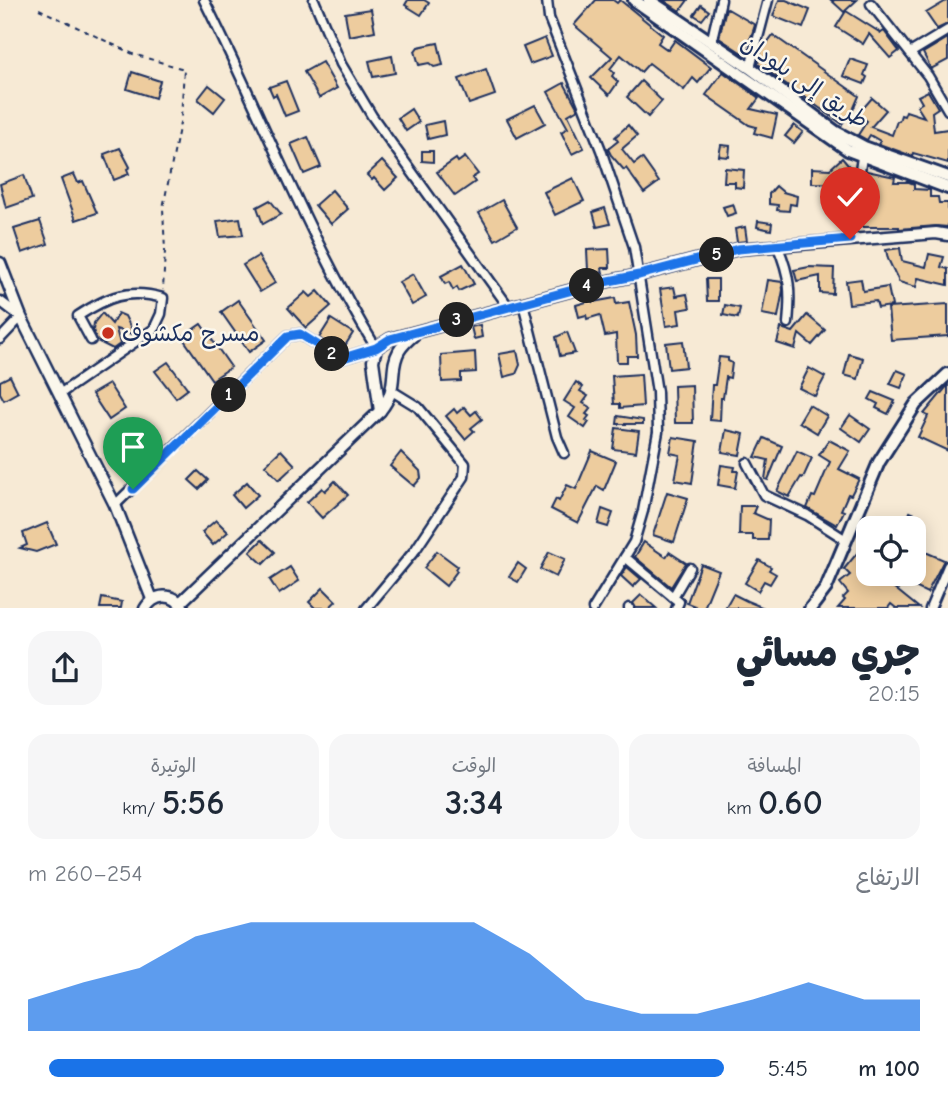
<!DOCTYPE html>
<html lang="ar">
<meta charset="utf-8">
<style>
:root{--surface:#fff;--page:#f6f6f7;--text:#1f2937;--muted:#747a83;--accent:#1a73e8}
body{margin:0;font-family:"Comic Neue","Playpen Sans Arabic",sans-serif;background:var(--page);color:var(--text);direction:rtl;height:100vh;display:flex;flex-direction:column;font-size:26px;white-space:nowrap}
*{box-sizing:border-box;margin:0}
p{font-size:23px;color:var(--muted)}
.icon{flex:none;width:38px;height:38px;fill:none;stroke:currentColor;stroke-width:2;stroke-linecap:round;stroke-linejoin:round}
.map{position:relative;height:608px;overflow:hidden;direction:ltr}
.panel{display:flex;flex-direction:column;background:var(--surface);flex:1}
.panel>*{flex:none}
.fabs{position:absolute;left:856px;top:516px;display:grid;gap:14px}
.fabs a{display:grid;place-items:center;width:70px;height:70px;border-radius:14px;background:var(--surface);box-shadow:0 4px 18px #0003;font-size:35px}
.pin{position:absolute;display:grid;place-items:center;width:60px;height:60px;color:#fff;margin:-72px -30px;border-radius:50% 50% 50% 0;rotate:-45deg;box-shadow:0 0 7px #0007}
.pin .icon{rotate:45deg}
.km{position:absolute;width:35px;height:35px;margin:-18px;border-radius:50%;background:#222;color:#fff;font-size:19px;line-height:35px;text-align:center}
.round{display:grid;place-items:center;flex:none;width:74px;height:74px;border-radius:21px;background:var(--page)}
.head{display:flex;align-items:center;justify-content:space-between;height:119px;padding:0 28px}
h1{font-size:38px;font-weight:800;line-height:52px}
.stats{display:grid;grid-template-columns:repeat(3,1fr);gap:10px;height:119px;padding:7px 28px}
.stats div{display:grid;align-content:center;border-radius:18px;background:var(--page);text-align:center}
.stats b{font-size:35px;font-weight:800}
.stats small{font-size:19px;font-weight:400}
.stats p{font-size:19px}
.chart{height:196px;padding:14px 28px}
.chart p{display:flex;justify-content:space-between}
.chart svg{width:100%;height:126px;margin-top:7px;fill:var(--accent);opacity:.7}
ul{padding:0 28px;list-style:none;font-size:23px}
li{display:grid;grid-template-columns:112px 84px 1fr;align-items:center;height:52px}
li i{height:18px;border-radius:9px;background:var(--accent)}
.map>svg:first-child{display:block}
.building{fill:#edcc9e;stroke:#1b2f5e;stroke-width:2}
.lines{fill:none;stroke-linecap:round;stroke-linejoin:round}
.minor-casing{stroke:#1b2f5e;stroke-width:13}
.tertiary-casing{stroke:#1b2f5e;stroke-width:15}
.secondary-casing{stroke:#1b2f5e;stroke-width:16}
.path{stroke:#1b2f5e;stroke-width:2;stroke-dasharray:5 5;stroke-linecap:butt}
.minor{stroke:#fbf7ec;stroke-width:8}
.tertiary{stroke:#fbf7ec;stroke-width:10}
.secondary{stroke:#fbf7ec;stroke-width:10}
.route-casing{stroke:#fff;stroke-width:14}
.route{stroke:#1a73e8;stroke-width:9}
.poi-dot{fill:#c8321e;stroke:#fbf7ec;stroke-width:2.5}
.labels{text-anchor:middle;stroke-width:5;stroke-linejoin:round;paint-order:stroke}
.street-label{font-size:23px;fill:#1b2f5e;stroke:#fbf7ec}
.poi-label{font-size:23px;fill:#1b2f5e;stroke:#fbf7ec;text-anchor:start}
</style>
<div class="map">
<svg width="948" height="609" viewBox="0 0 948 609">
<rect width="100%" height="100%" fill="#f7ead5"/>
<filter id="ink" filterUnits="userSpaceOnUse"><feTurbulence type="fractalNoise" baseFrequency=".0143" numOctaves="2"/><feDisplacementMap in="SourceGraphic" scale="14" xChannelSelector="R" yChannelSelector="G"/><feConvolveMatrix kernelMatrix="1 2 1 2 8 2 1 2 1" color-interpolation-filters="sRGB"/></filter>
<g filter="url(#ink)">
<g class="building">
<polygon points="408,0 424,0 429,3 421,15 405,5"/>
<polygon points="596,0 613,0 617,3 620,0 663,35 658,43 668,50 675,40 711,67 698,83 693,78 684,90 649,63 641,72 621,55 610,69 614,73 612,76 618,82 609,95 591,78 612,57 574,25"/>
<polygon points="663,0 688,0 680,11"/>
<polygon points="779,0 786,0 810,10 803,28 773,16"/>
<polygon points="831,0 857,0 844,12"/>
<polygon points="948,0 948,24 937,29 926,13"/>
<polygon points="701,5 709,11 702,20 694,15"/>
<polygon points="726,8 755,25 751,37 742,53 719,38"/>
<polygon points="371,9 375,31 349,36 345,13"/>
<polygon points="846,11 881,33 884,31 899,51 890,58 869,34 863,44 836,27"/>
<polygon points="773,35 859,96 853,110 842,124 758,64 761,51"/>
<polygon points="545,38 552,56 530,64 523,47"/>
<polygon points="948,38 948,60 931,69 923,53"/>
<polygon points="438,43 443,65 434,67 429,63 419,65 415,51 418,47"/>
<polygon points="392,56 395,73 373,77 369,61"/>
<polygon points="850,59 868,65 864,75 867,77 864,84 843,76"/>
<polygon points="322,62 337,88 319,98 304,72"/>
<polygon points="486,69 495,95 469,104 459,79"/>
<polygon points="132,72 160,81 155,98 127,89"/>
<polygon points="723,72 759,98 751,109 777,115 772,138 754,133 756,127 749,125 706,95"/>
<polygon points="286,81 298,111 285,116 276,94 273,96 269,87"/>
<polygon points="641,81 662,101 648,117 627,97"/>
<polygon points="564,83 578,109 568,115 584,148 572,154 561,132 568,128 548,92"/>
<polygon points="209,85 225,98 214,112 198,99"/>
<polygon points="928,91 938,108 932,112 934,131 948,129 948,163 913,153 912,156 879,144 880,141 870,135 867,140 858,135 867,121 858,114 872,98 886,110 871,127 892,135 897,121 899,121 901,115 904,116 906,111 924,117 917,106 922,103 918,96"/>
<polygon points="535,105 545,123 517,138 507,119"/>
<polygon points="411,109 419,122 406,131 398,118"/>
<polygon points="443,121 445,135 428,139 425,125"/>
<polygon points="628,125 637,136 622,149 634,164 642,158 659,182 644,193 626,168 624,170 611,155 608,149 618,141 615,137"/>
<polygon points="794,125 803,132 794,143 785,136"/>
<polygon points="308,137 321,167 304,174 291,144"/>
<polygon points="721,145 730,146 729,157 719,156"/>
<polygon points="120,148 130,167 127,169 129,174 114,180 104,154"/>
<polygon points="422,151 433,151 433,162 422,161"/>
<polygon points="465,157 478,174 472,178 475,182 455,196 437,172 456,159 458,162"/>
<polygon points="842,158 853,171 848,177 840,168 840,184 812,183 812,168 830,169"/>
<polygon points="382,161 398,178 385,190 374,178 372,180 367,175"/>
<polygon points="725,168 744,170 743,188 735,187 735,182 724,182"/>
<polygon points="867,171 895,177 894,182 909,182 914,184 914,189 930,190 930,197 938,197 939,203 948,203 948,227 936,226 899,229 899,227 862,227 861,206"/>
<polygon points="74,174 78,183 83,181 97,213 76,220 61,179"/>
<polygon points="24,175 32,199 6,208 0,184"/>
<polygon points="573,178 584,201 555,215 544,192"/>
<polygon points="776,186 783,192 797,196 796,205 790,204 789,211 777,210 778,205 769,204 769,194"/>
<polygon points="332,190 348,209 331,224 315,205"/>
<polygon points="270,200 281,214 263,224 257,207"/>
<polygon points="502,200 517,227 495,240 479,213"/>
<polygon points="733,204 736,213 727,216 723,207"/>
<polygon points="605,208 610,224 597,227 593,212"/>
<polygon points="240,218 243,235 220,237 217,221"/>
<polygon points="40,221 48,244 22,253 14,229"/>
<polygon points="758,221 772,223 771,230 757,227"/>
<polygon points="745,227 747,241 737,242 735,229"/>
<polygon points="900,248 902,261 926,267 929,254 944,257 941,267 948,269 948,285 918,278 916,287 899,282 888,259 886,250"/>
<polygon points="609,249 610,268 602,268 603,273 588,270 587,250"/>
<polygon points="258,256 275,283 260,292 243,265"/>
<polygon points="463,264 474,284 459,291 457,287 453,290 449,282 445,284 441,276"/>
<polygon points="809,267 834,268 833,294 820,293 820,276 797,281 794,270"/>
<polygon points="413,274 426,297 412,305 399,282"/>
<polygon points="706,279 718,279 718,301 707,301"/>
<polygon points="861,279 863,291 888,287 892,306 878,308 876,301 849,304 846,281"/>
<polygon points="768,280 782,282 783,290 778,317 762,314"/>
<polygon points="674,287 676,296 687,294 690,308 678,310 680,324 666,326 660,289"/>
<polygon points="318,291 331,306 306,328 288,308 306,292 311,297"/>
<polygon points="615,298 616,304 629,302 636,335 637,356 627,356 627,362 617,362 616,334 605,336 600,315 587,319 586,315 579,317 576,305 593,300 593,302"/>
<polygon points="238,300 266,340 249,352 221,312"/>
<polygon points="948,304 948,336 891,340 888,308"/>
<polygon points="725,305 740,308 738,318 723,315"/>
<polygon points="102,313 112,324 118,313 125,316 131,328 132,334 116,329 120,344 113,349 97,341 93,330 94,323"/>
<polygon points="807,315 825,330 812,345 799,334 795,349 777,343 781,328 793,332"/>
<polygon points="331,319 353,333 341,352 319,338"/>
<polygon points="201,324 231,367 212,380 182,337"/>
<polygon points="480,325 482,337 474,339 471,327"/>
<polygon points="567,332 575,353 560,356 556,337"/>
<polygon points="683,341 686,367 669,369 666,343"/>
<polygon points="517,351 520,365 516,374 504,377 499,354"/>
<polygon points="475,352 476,372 461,373 461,381 442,382 441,355"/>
<polygon points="849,354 863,358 858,379 844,375"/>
<polygon points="719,357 728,358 728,361 732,363 730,378 726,377 723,398 721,398 720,421 710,420 712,385 715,385"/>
<polygon points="168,362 188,389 176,398 155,371"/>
<polygon points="809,368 825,377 815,396 799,388"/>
<polygon points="897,370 907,374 901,388 890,384"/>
<polygon points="641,374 643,406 620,408 620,404 614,404 612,376"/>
<polygon points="10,376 18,392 4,400 0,393 0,381"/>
<polygon points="576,382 583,387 580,391 588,396 583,403 591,408 586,414 589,416 586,420 589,422 585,428 569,417 575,408 564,401"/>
<polygon points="109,384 125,409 109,420 92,394"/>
<polygon points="692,385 693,423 675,423 674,386"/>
<polygon points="948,385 948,451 918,437 928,416 924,414"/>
<polygon points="873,392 895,401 888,414 876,408 878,404 869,399"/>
<polygon points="809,405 827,416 817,433 799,422"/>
<polygon points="464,407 471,415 476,411 482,419 471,428 474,431 465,439 446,416 454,409 457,413"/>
<polygon points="850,415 870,429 861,442 841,428"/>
<polygon points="618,416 643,420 643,424 617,424"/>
<polygon points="616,428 639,431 636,452 613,449"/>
<polygon points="726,430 744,434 740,455 722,452"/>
<polygon points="673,437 698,441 692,483 675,480 680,455 670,453"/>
<polygon points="764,438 782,446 768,480 765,479 768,460 755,457"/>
<polygon points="829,440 850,451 839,469 859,479 851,495 848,494 841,510 844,511 837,525 807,508 812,496 815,497 830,462 819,455"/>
<polygon points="281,450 295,465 279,480 265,465"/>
<polygon points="592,451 616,461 604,490 597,486 578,523 551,509 556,499 559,501 567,485 576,489"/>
<polygon points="797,451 812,458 803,478 801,477 789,497 777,491"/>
<polygon points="401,452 420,471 421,478 414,486 390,466"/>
<polygon points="721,465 735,467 734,471 738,471 735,488 718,485"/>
<polygon points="198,471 208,480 199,489 189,480"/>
<polygon points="335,481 348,495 322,518 307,502 322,488 325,491"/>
<polygon points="247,482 258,495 243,508 232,495"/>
<polygon points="667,492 688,498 674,542 653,535"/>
<polygon points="740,506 756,506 753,513 769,520 768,540 753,540 753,535 739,535"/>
<polygon points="602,509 613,513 608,527 598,524"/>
<polygon points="910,512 918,515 916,521 926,525 923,533 920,531 914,546 914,528 904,528"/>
<polygon points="216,520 228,532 213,545 202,532"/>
<polygon points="47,523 56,544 36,552 20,548 27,545 23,533"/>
<polygon points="262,540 275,552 263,564 250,552"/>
<polygon points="644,542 666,557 669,552 686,563 671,587 635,557"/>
<polygon points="863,546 868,552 868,574 877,574 919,608 896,608 891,604 888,608 838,608 845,600 843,598 848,593 840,583 850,575 844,569"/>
<polygon points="916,548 944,560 927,593 901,580 904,574 914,574 914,554"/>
<polygon points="437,551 457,566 455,569 457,571 446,586 424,568"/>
<polygon points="549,552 565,559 556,577 540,569"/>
<polygon points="759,560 771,567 769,570 776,574 770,584 764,581 758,591 745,583"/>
<polygon points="518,563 526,569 518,582 509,577"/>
<polygon points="701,564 719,571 704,608 694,608 695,606 687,603"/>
<polygon points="290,567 299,581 279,594 270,580"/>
<polygon points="627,567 641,579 633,587 621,576"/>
<polygon points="323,588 336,601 329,608 315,608 309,602"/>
<polygon points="733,594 747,601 764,608 725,608"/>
<polygon points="641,595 656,608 636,608 633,603"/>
<polygon points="102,598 122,602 121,608 100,608"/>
</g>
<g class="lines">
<defs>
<g id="minor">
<polyline points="314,0 341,64 372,116 508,306"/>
<polyline points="547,0 549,18 601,150 634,247 657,392 658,432 643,511 634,542 593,609"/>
<polyline points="871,4 928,76 948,110"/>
<polyline points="711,43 721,0"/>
<polyline points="910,53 948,30"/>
<polyline points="750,68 768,0"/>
<polyline points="850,239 862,157"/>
<path d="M778 247C790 276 791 292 788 323"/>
<polyline points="0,301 21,317 0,339"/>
<polyline points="523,303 557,437 564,453"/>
<path d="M61 393 154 329 161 314 163 298C128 288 107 297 78 316L91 340"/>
<polyline points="747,463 764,495 807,515 846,540"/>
<path d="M115 505 288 336 300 334 340 359 376 348C308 237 262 116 204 0"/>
<polyline points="625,557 673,597"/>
<polyline points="629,608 629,609"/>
<polyline points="366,609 416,549 464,477 465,464 418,407 392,391"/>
<polyline points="676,609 679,602 673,597 690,568"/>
<polyline points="930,609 948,566"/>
</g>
<g id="tertiary">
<polyline points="0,263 21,317 115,505 152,599"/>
<polyline points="380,411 373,361 376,348 390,339 599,283 639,275 738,249 936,233 948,235"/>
<path d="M180 603 380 411C400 387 388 370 399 351 403 344 409 339 415 334"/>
<path d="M145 609C154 593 174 592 183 608"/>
</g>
<g id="secondary">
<polyline points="634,0 848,150 948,188"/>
<polyline points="649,0 750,68 836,132 864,147 948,177"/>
<polyline points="810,609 826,588 879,462 916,404 948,374"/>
</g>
</defs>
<use href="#minor" class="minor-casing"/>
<use href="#tertiary" class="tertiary-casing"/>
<use href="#secondary" class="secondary-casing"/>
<polyline class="path" points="39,9 133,54 184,69 181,118 163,208 165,251 163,290"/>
<use href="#minor" class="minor"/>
<use href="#tertiary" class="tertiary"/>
<use href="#secondary" class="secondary"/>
</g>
</g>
<g class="lines" filter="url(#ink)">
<defs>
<polyline id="route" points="133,489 288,336 300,334 340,359 376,348 390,339 599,283 639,275 738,249 850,239"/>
</defs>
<use href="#route" class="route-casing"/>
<use href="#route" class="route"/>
</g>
<circle class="poi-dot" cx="108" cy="333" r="7"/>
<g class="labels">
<g class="street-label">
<text transform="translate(805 81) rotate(34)" y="8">طريق إلى بلودان</text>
</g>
<g class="poi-label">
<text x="122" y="341">مسرح مكشوف</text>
</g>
</g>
</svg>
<div class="fabs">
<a><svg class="icon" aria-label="locate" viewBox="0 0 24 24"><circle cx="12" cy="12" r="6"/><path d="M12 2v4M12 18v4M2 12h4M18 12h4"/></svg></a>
</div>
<div class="pin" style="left:133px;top:489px;background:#1e9e55"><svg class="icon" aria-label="arrive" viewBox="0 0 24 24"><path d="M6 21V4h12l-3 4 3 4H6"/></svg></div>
<div class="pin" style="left:850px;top:239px;background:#d93025"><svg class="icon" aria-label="check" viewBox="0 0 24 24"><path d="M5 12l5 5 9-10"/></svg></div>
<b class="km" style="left:229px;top:395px">1</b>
<b class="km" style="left:332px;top:354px">2</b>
<b class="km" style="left:457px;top:320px">3</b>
<b class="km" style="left:587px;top:286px">4</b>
<b class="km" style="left:717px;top:255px">5</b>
</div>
<section class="panel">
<div class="head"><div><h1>جري مسائي</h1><p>20:15</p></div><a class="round"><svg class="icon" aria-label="share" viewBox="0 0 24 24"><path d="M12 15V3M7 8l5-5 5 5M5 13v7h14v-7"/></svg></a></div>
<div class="stats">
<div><p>المسافة</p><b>0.60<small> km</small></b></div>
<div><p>الوقت</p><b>3:34</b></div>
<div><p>الوتيرة</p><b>5:56<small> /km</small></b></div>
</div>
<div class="chart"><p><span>الارتفاع</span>254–260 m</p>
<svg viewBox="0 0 160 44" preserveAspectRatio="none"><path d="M0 44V33L10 27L20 22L30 11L40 6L50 6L60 6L70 6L80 6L90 17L100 33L110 38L120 38L130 33L140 27L150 33L160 33V44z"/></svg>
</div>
<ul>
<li><b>100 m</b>5:45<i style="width:97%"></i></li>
</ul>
</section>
